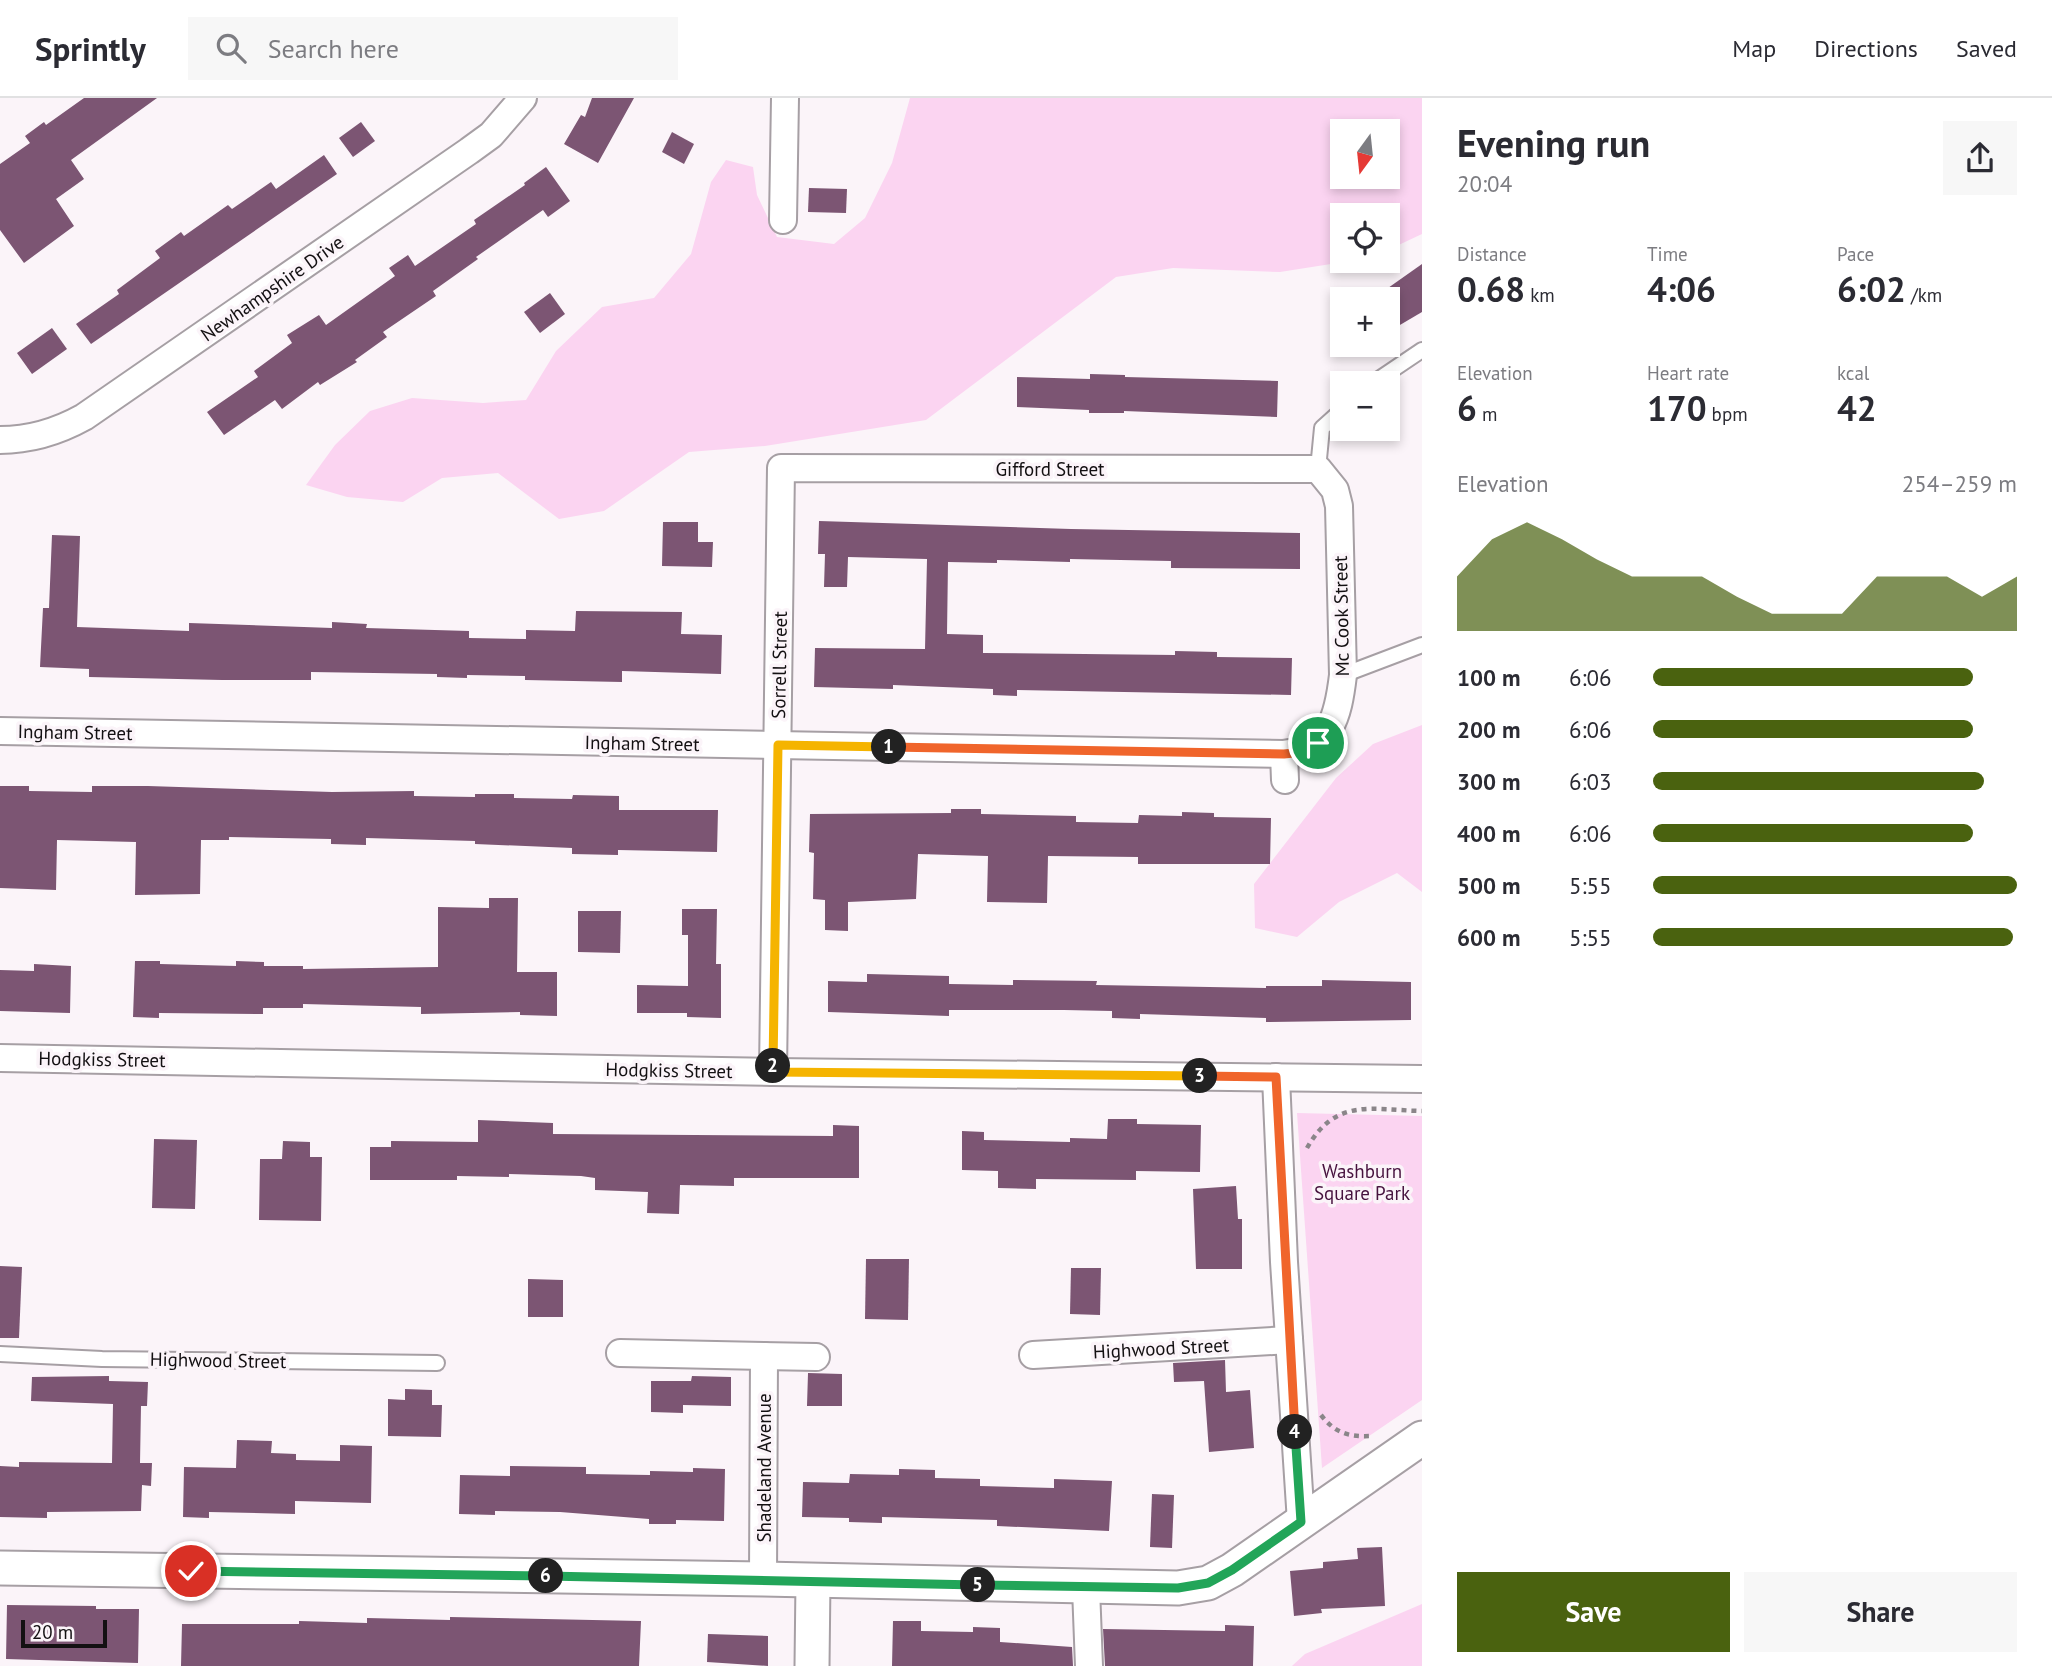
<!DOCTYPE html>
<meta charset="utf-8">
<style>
:root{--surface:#fff;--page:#f7f7f7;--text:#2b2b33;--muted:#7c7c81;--line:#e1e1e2;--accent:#4a620f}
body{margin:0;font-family:"PT Sans",sans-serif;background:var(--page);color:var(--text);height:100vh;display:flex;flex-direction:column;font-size:26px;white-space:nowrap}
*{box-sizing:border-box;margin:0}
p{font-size:23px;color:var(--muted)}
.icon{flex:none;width:38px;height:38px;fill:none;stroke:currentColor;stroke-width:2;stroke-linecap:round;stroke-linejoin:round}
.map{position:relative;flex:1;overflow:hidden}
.panel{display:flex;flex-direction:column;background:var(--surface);width:630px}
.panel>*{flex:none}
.needle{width:46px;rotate:195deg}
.tools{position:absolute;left:1330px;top:21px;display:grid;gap:14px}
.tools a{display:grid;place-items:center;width:70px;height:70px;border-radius:0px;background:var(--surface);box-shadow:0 4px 10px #0003;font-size:35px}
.scale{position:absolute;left:21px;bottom:18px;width:86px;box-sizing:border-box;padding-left:7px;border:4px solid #131012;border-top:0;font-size:19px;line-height:24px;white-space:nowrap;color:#131012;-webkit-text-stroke:5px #fbf4f9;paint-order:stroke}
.pin{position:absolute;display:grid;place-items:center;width:60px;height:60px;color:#fff;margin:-30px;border:4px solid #fff;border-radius:50%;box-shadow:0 2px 7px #0007}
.km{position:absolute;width:35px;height:35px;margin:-18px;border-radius:50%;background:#222;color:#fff;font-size:19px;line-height:35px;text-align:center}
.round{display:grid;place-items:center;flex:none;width:74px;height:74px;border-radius:0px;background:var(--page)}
.headline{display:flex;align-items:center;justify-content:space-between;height:119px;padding:0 35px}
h1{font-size:38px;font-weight:800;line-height:52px}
.stats{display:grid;grid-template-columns:repeat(3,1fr);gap:10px;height:119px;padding:7px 35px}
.stats div{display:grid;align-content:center}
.stats b{font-size:35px;font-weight:800}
.stats small{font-size:19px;font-weight:400}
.stats p{font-size:19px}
.chart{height:196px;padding:14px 35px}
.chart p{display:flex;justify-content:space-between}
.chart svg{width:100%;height:126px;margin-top:7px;fill:var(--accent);opacity:.7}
.action{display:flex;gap:14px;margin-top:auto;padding:14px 35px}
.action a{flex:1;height:80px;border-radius:0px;background:var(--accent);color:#fff;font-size:28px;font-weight:800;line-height:80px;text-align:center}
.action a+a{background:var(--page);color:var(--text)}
ul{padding:0 35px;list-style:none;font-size:23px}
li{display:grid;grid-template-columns:112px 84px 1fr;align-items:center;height:52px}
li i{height:18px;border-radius:9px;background:var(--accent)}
header{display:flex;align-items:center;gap:42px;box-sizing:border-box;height:98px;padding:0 35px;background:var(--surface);border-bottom:2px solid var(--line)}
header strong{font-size:33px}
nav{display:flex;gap:38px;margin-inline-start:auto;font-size:24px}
.search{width:490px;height:63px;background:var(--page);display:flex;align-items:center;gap:18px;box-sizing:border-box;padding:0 24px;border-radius:0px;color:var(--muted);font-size:26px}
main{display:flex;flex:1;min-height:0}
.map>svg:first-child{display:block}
.green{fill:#fbd4f1;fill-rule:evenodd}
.building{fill:#7c5573}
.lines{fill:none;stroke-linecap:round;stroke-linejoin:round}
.service-casing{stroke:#a69fa4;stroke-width:18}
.minor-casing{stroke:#a69fa4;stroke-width:30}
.tertiary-casing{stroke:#a69fa4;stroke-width:37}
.path{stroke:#8a8589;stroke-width:4.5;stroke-dasharray:5 5;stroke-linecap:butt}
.service{stroke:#fff;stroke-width:14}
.minor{stroke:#fff;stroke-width:26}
.tertiary{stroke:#fff;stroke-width:33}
.split-1-casing{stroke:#fff;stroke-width:14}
.split-2-casing{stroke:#fff;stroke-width:14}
.split-3-casing{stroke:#fff;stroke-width:14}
.split-4-casing{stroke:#fff;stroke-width:14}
.split-5-casing{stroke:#fff;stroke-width:14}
.split-6-casing{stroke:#fff;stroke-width:14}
.split-7-casing{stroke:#fff;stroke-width:14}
.split-1{stroke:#f0652b;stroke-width:9}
.split-2{stroke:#f5b400;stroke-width:9}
.split-3{stroke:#f5b400;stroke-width:9}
.split-4{stroke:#f0652b;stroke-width:9}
.split-5{stroke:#22a559;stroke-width:9}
.split-6{stroke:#22a559;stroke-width:9}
.split-7{stroke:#22a559;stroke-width:9}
.labels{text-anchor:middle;stroke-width:7;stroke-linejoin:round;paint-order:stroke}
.street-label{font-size:19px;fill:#131012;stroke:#fbf4f9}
.park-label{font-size:19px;fill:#46123e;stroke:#fbf4f9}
</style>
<header>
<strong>Sprintly</strong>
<div class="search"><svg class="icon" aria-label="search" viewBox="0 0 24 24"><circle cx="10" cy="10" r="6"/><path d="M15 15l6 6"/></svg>Search here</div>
<nav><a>Map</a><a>Directions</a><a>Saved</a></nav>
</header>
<main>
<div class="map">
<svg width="1422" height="1568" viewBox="0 0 1422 1568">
<rect width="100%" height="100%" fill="#fbf4f9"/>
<g class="green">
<path d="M910 0H1422V136L1388 152V117H1342V163H1350L1280 174 1173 170 1116 179 926 322 765 348 689 354 604 413 559 421 498 375 442 380 403 404 347 399 306 387 335 347 370 313 412 300 483 305 526 302 556 253 602 209 654 200 691 156 711 84 726 62 753 69 757 97 777 139 834 146 865 120 892 65ZM1342 33H1388V79H1342Z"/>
<polygon points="1422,627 1422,794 1397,775 1339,804 1297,839 1255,830 1254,786 1336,680 1373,646"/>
<polygon points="1297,1015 1422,1018 1422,1302 1322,1370"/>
<polygon points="1422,1506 1422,1568 1292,1568 1305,1556"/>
</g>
<g class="building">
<polygon points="84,0 157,0 71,62 84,81 56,101 74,128 24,165 0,132 0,66 30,45 25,38 44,24 46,27"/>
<polygon points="592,0 634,0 598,65 564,46 581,17 585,19"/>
<polygon points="361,24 375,43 353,59 339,40"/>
<polygon points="672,34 694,46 684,66 662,54"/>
<polygon points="324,57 337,76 91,246 76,226 119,196 117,192 160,160 155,153 181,134 184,138 228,107 232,111 271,84 276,91"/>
<polygon points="546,69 570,103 548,119 543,112 476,159 478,161 433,193 436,198 383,234 387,239 355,262 357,264 320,287 318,284 282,311 275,302 224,337 207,314 258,279 254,273 292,245 287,237 319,217 326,227 395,178 389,170 408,157 415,168 476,126 474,122 525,87 524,85"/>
<polygon points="809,90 847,91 846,115 808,114"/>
<polygon points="1422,166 1422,214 1388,234 1388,190"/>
<polygon points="550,195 565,216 540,235 524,214"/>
<polygon points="52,230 67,251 32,276 17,255"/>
<polygon points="1090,276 1125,277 1125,279 1278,283 1277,319 1124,313 1124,315 1089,315 1089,312 1017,309 1017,279 1090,281"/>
<polygon points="819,423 1071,431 1300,435 1300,471 1171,470 1171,463 1070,461 1070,464 997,462 997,465 948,464 947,536 983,537 983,555 1175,557 1175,553 1217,554 1217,559 1292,560 1291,597 1017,592 1017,598 993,597 993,591 893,587 893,591 814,589 815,550 925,551 927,461 848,459 847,489 824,489 825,456 818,456"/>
<polygon points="663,424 698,424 698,444 713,444 712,469 662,468"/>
<polygon points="52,437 80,438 77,529 189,533 189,525 332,530 332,524 367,526 366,530 469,533 469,540 526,541 526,532 575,533 576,513 682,514 681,536 722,537 721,576 622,573 622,584 525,582 525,578 467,577 467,580 437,579 437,576 311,574 311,582 222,582 89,579 89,571 40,569 43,510 49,510"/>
<polygon points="0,688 29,688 29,693 92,694 92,688 148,688 332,694 414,693 414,698 475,699 475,696 514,696 514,700 572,701 573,697 619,698 619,712 718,712 717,754 618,752 618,757 572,756 572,750 475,746 475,743 366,740 366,747 331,746 331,741 229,739 229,742 201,742 200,796 135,797 136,744 57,742 56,792 0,790"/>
<polygon points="951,711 981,711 981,716 1076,718 1076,724 1138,725 1139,717 1182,718 1182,714 1214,715 1214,719 1271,720 1270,766 1138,766 1138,759 1048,758 1047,805 987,804 988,758 918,756 916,801 848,804 848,833 825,832 825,802 813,801 814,755 809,754 810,716 951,715"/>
<polygon points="489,800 518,800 517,874 557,874 557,918 520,917 520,914 421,916 421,909 303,906 303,910 263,910 263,916 159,915 159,920 133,919 135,863 160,863 160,866 236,868 236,863 264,864 264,868 303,868 303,871 438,869 438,809 489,810"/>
<polygon points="682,811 717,811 716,866 721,866 721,920 687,919 687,915 637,915 637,887 688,888 688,837 682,837"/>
<polygon points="578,813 621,813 620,855 578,854"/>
<polygon points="34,866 71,868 70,915 0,913 0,872 34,873"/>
<polygon points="867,876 949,878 949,886 1013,887 1013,882 1097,883 1096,887 1266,890 1266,888 1322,888 1322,882 1411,884 1411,922 1266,924 1266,920 1140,916 1140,921 1112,920 1112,913 1064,912 949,912 949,918 828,914 828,883 867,884"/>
<polygon points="1108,1021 1137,1021 1137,1026 1201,1027 1200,1074 1136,1073 1136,1082 1036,1081 1036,1091 998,1090 998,1073 962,1072 962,1033 984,1034 984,1042 1070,1044 1070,1040 1107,1041"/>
<polygon points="478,1022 553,1025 553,1036 833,1038 833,1027 859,1028 859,1080 734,1080 734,1088 680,1087 679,1116 647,1115 648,1094 595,1092 595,1080 581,1078 509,1076 509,1079 457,1078 457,1082 370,1082 370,1049 391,1049 391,1043 478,1044"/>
<polygon points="154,1041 197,1042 195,1111 152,1110"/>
<polygon points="283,1043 310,1044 310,1059 322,1059 321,1123 259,1122 260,1061 282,1061"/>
<polygon points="1236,1088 1238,1121 1242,1121 1242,1171 1196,1171 1193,1091"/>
<polygon points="866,1161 909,1161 908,1222 865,1221"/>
<polygon points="0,1168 22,1169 19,1240 0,1240"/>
<polygon points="1071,1170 1101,1170 1100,1217 1070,1216"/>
<polygon points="528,1181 563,1182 563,1219 528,1219"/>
<polygon points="1225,1262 1226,1294 1250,1292 1254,1350 1209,1354 1204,1283 1174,1284 1173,1265"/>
<polygon points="808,1275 842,1276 842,1308 807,1308"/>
<polygon points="109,1278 109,1283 148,1284 147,1308 141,1308 140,1365 152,1365 151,1388 142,1387 141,1413 47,1414 47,1420 0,1419 0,1368 19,1369 19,1364 112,1365 113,1306 31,1303 32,1279"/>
<polygon points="692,1278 731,1279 731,1308 683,1307 683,1315 651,1314 651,1283 691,1283"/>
<polygon points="405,1291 432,1292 432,1307 442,1307 441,1339 388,1338 388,1301 405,1302"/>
<polygon points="237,1342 272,1343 271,1355 296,1356 296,1362 340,1363 340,1347 372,1348 371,1405 295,1403 295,1416 209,1414 209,1420 183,1419 184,1369 236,1370"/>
<polygon points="510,1368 586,1369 586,1376 650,1377 650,1373 693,1374 693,1370 725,1371 724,1423 676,1422 676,1426 649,1426 649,1421 560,1414 495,1413 495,1417 459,1416 460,1377 510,1378"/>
<polygon points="899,1371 935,1372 935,1380 980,1381 980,1388 1054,1390 1054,1381 1112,1383 1109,1433 997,1428 997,1422 882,1419 882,1425 849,1424 849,1420 802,1419 803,1384 849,1385 850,1376 899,1377"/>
<polygon points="1152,1396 1174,1397 1172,1450 1150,1449"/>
<polygon points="1382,1449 1385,1508 1321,1511 1322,1515 1294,1518 1290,1473 1323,1470 1323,1464 1358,1461 1357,1450"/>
<polygon points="7,1507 96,1508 96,1511 139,1511 138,1565 6,1561"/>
<polygon points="450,1519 641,1523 639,1568 181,1568 182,1526 299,1526 299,1523 367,1525 367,1520 450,1522"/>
<polygon points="893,1523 921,1523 921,1533 973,1534 973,1529 1000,1530 1000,1544 1072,1549 1073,1568 892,1568"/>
<polygon points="1225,1527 1254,1528 1253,1568 1105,1568 1103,1531 1225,1533"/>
<polygon points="708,1536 768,1538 768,1568 707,1564"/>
</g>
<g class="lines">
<defs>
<g id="service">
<polyline points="1373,285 1422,252"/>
<polyline points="1318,371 1322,330 1342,312"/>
<polyline points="1343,577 1422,547"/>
<polyline points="0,1256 102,1261 437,1265"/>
</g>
<g id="minor">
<polyline points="783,122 785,0"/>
<path d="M0 342C31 342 57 334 84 319L469 53 491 37 523 0"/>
<polyline points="0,633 1284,656"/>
<polyline points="0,960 773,974 1422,981"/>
<path d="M773 974 781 370 1318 371 1335 392 1339 408 1343 577C1338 619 1331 650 1284 656L1285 682"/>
<polyline points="1276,979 1284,1164 1301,1424"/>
<polyline points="620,1255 816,1259"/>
<polyline points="1033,1257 1289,1242"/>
<polyline points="763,1481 764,1258"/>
<polyline points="1086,1490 1089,1568"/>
</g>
<g id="tertiary">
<polyline points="0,1470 763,1481 1178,1490 1208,1485 1232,1472 1422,1340"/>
<polyline points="812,1568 813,1483"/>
</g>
</defs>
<use href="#service" class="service-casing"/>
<use href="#minor" class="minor-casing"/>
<use href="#tertiary" class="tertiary-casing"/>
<g class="path">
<path d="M1307 1050C1336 999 1371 1012 1422 1013"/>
<path d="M1321 1317C1335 1335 1348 1339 1371 1338"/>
</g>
<use href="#service" class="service"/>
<use href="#minor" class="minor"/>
<use href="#tertiary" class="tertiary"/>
</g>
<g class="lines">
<defs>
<polyline id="split-1" points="889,649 1284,656 1303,654 1318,645"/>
<polyline id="split-2" points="773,968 778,647 889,649"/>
<polyline id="split-3" points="773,968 773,974 1200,978"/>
<polyline id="split-4" points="1200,978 1276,979 1295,1334"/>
<polyline id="split-5" points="978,1487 1178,1490 1208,1485 1232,1472 1301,1424 1295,1334"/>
<polyline id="split-6" points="546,1478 978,1487"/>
<polyline id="split-7" points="191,1473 546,1478"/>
</defs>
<use href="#split-1" class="split-1-casing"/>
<use href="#split-2" class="split-2-casing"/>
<use href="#split-3" class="split-3-casing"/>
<use href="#split-4" class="split-4-casing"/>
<use href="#split-5" class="split-5-casing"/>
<use href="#split-6" class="split-6-casing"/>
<use href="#split-7" class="split-7-casing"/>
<use href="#split-1" class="split-1"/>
<use href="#split-2" class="split-2"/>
<use href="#split-3" class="split-3"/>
<use href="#split-4" class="split-4"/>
<use href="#split-5" class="split-5"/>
<use href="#split-6" class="split-6"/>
<use href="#split-7" class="split-7"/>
</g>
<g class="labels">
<g class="street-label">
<text transform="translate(272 190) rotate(-35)" y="7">Newhampshire Drive</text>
<text x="1050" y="378">Gifford Street</text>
<text transform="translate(1341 518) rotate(-91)" y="7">Mc Cook Street</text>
<text transform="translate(779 567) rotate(-89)" y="7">Sorrell Street</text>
<text transform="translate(75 634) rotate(1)" y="7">Ingham Street</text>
<text transform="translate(642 645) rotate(1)" y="7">Ingham Street</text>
<text transform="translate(102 961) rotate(1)" y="7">Hodgkiss Street</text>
<text transform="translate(669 972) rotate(1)" y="7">Hodgkiss Street</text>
<text transform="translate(1161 1250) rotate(-3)" y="7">Highwood Street</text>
<text transform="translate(218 1262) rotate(1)" y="7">Highwood Street</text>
<text transform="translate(764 1370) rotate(-90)" y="7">Shadeland Avenue</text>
</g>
<g class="park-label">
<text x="1362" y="1080">Washburn<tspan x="1362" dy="22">Square Park</tspan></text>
</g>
</g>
</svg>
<div class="tools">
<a><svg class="needle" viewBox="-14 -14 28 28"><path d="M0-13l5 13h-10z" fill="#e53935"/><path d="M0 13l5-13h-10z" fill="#7c7c81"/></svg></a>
<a><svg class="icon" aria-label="locate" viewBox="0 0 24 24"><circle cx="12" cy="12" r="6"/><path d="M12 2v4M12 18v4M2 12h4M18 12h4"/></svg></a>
<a>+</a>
<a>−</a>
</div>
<div class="scale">20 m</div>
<div class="pin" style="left:1318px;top:645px;background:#1e9e55"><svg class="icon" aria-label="arrive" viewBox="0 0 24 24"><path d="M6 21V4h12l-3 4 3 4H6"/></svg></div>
<div class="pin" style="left:191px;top:1473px;background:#d93025"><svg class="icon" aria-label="check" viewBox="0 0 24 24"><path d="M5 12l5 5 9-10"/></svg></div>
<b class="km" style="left:889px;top:649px">1</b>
<b class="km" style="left:773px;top:968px">2</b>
<b class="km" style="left:1200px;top:978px">3</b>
<b class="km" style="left:1295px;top:1334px">4</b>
<b class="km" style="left:978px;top:1487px">5</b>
<b class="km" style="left:546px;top:1478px">6</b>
</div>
<section class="panel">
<div class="headline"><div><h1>Evening run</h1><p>20:04</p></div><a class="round"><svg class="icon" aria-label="share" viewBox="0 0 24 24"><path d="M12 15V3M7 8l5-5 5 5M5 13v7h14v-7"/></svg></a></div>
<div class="stats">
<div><p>Distance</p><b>0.68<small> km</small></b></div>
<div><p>Time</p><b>4:06</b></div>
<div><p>Pace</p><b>6:02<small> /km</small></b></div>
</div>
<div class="stats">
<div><p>Elevation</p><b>6<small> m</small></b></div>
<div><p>Heart rate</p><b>170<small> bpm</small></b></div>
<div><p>kcal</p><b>42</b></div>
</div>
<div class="chart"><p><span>Elevation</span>254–259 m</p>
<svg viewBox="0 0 160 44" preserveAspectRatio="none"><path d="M0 44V25L10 12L20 6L30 12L40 19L50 25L60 25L70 25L80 32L90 38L100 38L110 38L120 25L130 25L140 25L150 32L160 25V44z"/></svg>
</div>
<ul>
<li><b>100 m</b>6:06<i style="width:88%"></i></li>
<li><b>200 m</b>6:06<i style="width:88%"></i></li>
<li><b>300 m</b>6:03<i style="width:91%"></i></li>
<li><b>400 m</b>6:06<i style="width:88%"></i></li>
<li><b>500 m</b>5:55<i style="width:100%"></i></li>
<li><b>600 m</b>5:55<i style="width:99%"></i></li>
</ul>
<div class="action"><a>Save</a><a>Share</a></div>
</section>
</main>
